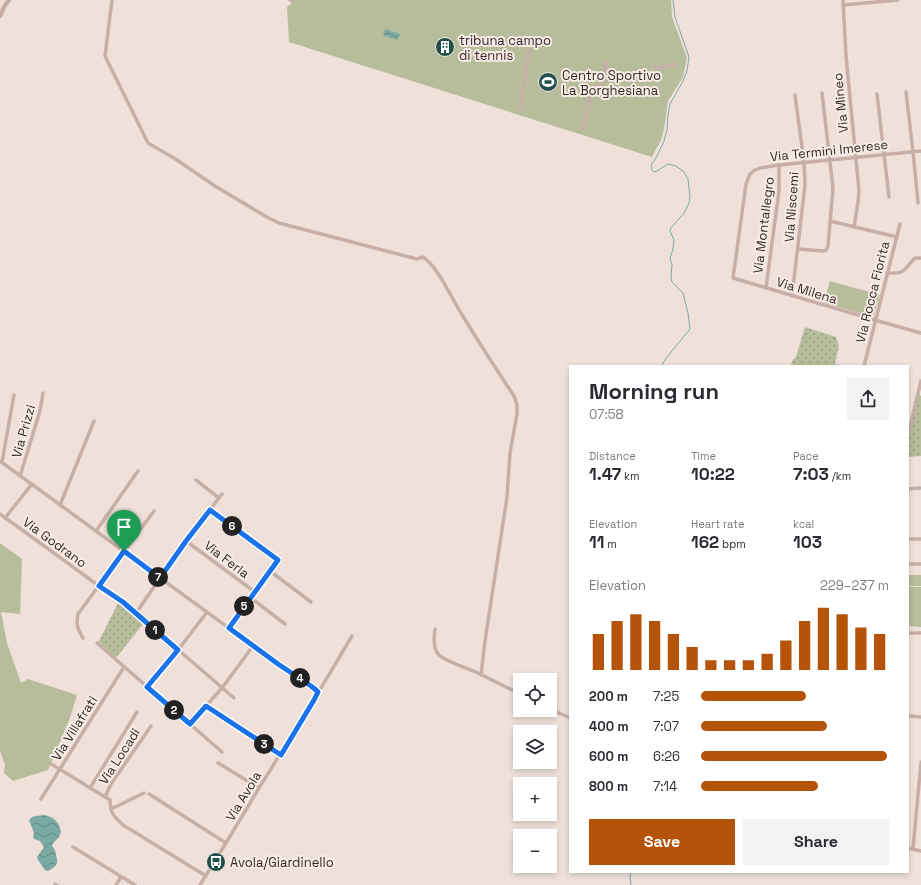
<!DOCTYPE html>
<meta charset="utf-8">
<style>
:root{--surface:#fff;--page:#f2f2f3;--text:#2b2b33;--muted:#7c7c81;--accent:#b45309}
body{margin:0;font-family:"Space Grotesk",sans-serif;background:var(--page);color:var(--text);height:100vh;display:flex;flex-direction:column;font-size:15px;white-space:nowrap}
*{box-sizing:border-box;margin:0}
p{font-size:13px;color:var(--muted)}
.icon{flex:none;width:22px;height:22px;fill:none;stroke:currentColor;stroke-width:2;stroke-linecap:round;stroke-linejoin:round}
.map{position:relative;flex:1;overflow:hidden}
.panel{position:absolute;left:569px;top:365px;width:340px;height:508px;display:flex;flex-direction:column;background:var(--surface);border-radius:0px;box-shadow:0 2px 6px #0003}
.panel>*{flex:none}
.tools{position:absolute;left:513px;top:673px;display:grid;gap:8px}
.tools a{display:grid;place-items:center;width:44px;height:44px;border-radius:0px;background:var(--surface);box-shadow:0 2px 6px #0003;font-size:20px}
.pin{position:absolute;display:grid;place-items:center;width:34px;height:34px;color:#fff;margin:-41px -17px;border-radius:50% 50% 50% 0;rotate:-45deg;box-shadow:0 0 4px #0007}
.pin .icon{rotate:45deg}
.km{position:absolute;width:20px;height:20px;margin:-10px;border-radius:50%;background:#222;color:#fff;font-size:11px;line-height:20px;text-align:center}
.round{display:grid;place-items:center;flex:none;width:42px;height:42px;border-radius:0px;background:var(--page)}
.overview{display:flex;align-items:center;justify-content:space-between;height:68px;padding:0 20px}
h1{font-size:22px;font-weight:700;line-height:30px}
.figures{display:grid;grid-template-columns:repeat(3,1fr);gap:6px;height:68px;padding:4px 20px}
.figures div{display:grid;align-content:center}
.figures b{font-size:17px;font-weight:700}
.figures small{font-size:11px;font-weight:400}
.figures p{font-size:11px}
.chart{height:112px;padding:8px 20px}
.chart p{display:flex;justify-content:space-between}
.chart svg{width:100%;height:72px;margin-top:4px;stroke:var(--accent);stroke-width:6}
.action{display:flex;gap:8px;margin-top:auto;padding:8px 20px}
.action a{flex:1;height:46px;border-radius:0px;background:var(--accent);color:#fff;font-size:16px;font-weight:700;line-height:46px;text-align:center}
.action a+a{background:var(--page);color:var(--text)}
ul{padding:0 20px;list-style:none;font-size:13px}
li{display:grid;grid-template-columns:64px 48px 1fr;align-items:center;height:30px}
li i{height:10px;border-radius:5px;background:var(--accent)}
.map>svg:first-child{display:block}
.grass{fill:url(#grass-dots)}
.park{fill:#b7bc9b}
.water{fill:url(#water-waves)}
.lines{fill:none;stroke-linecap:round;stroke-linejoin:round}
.stream{stroke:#7ba9a3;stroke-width:1}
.minor{stroke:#c6afa7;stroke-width:3.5}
.tertiary{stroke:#c6afa7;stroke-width:4.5}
.route-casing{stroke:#fff;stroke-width:8}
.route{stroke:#1a73e8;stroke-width:5}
.labels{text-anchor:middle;stroke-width:4;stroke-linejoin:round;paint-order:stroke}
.poi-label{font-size:13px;fill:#332827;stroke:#f7ece5;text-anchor:start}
.street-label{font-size:13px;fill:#332827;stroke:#f7ece5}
</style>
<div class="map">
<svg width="921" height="885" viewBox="0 0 921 885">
<defs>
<pattern id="grass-dots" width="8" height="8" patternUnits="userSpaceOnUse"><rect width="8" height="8" fill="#b7bc9b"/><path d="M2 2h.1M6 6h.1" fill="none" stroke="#95997e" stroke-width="1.8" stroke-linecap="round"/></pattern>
<pattern id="water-waves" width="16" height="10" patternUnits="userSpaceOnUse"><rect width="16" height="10" fill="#7ba9a3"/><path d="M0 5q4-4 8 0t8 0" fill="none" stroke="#658a85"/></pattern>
</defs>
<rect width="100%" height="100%" fill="#efe1da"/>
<g class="grass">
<polygon points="805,327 836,337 839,346 835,364 846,366 791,366 792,361 796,357"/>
<polygon points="918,394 921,396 921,456 908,457 908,435"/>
<polygon points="118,603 143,624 116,658 98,643"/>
</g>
<g class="park">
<polygon points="293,0 671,0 672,17 687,58 683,77 668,101 664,129 661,140 652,157 289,42 287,7 292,3"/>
<polygon points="830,281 880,295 873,317 824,303"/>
<polygon points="0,543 22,559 20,614 1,612 7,643 21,683 28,679 77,695 70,718 48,770 13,781 4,773 5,765 0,751"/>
<rect x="908" y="575" width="13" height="11"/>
<polygon points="908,587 921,587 921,627 908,626"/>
</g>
<g class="water">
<polygon points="385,29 400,34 397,40 383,35"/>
<path d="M45 815C55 818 59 822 61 832 60 834 60 835 59 837 57 840 53 842 52 846L55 850C57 861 61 864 48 871L45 870 38 860 37 857 44 847 40 841 34 839 33 836 34 833 29 820C32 815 39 816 45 815Z"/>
</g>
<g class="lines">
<g class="stream">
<polyline points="661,366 667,357 690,329 688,313 683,293 672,282 671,278 672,265 670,258 673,249 674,240 670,231 671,228 684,213 689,203 690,197 688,179 683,171 676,166 668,164 657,171 654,172 652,170 651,165 656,158 664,141 667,130 668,115 670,104 683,81 687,71 689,57 675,17 673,0"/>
<polyline points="631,872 630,876 631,885"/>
</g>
<g class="minor">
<path d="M112 0 105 56 148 143 174 158 215 186 265 216 279 223 417 259 423 257C438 267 451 297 461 313 478 341 496 369 514 396L517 405V414L510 453 507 497 485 641 481 675"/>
<polyline points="290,0 292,1"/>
<polyline points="843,0 846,56 859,191 858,202 854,227"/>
<polyline points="843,5 898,0"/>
<polyline points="655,67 661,68 675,64"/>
<polyline points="906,92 913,151 918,203"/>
<polyline points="877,94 889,197"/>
<polyline points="520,110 529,50"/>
<path d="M584 129 591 87C595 87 599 87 602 83L606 62"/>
<polyline points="921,151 830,160 779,165 760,168 755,170 750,174 746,184 733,278 875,320 921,333"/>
<polyline points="830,221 897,237"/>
<polyline points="798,249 823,251 826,250 828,246 833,188 822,93"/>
<path d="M887 273C906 274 903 270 915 258H921"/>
<polyline points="766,288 779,191 779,165"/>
<polyline points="792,296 805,185 804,162 795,95"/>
<polyline points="864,366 900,224"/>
<polyline points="908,435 921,381"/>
<polyline points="0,461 278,664 311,685 316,690 318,693"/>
<polyline points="2,462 14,395"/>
<polyline points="20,476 40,411 43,393"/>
<polyline points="196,480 219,498"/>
<polyline points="908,489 921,488"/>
<polyline points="60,505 94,421"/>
<polyline points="210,510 278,561 229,628"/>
<polyline points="0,514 47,548 99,586 123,602 234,698"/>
<polyline points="5,518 32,484"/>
<polyline points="96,531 138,471"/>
<polyline points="908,539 921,539"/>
<polyline points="186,541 255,592"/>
<polyline points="908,564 921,564"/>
<polyline points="270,571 311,602"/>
<polyline points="251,598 285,624"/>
<polyline points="136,613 186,541 222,494"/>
<path d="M435 629C434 636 433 648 438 654 446 662 467 668 478 673 492 680 506 687 520 694"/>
<polyline points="908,633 921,633"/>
<path d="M83 638C77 628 76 625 78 614L154 511"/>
<polyline points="97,643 222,752"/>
<polyline points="147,687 178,650 207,612"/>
<polyline points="206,707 281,755"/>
<polyline points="550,709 570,718"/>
<polyline points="908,716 921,717"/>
<polyline points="190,724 222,688 253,646"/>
<polyline points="218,763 259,788"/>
<path d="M51 764 110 800C111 815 113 815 123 825L206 876"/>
<polyline points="90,788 137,712"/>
<polyline points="149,794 226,843"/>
<polyline points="105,797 111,784 151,726"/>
<polyline points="41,799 124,667"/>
<polyline points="111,809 144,793"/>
<polyline points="73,847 135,885"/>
<polyline points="908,848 921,851"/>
<polyline points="913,849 921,762"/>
<polyline points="55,884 57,885"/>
<polyline points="116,885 121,877"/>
<polyline points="200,885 226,843 259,788 314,700 318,693 352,636"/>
</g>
<polyline class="tertiary" points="0,16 4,7 9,0"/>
</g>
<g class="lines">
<defs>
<polygon id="route" points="210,510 278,560 229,628 278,664 311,686 316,690 318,692 314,700 281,755 206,706 190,724 147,687 178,650 123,602 99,586 124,551 160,578 186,541"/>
</defs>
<use href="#route" class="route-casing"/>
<use href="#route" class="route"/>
</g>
<defs>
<symbol id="building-disc" viewBox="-11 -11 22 22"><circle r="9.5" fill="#20504b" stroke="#f7ece5"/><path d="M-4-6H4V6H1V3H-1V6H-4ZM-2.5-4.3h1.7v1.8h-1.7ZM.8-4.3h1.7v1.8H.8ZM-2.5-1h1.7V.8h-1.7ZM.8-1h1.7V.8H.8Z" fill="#fff"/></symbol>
<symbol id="stadium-disc" viewBox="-11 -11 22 22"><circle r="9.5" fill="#20504b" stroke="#f7ece5"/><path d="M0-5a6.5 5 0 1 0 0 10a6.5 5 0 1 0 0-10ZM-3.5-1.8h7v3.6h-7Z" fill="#fff"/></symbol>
<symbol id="bus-disc" viewBox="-11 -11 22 22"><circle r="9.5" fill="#20504b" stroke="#f7ece5"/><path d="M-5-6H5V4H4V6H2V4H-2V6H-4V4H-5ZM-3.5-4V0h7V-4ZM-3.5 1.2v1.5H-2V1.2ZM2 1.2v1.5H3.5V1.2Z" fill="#fff"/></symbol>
</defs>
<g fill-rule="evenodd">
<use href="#building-disc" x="434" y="36" width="22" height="22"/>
<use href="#stadium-disc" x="537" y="71" width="22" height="22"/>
<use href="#bus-disc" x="205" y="851" width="22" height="22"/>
</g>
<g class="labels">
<g class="poi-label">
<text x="459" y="45">tribuna campo<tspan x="459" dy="15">di tennis</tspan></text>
<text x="562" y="80">Centro Sportivo<tspan x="562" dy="15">La Borghesiana</tspan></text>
<text x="230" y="867">Avola/Giardinello</text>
</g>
<g class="street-label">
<text transform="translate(840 103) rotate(-96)" y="5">Via Mineo</text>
<text transform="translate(829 150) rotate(-6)" y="5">Via Termini Imerese</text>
<text transform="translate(791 207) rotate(-86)" y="5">Via Niscemi</text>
<text transform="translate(763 225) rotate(-83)" y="5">Via Montallegro</text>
<text transform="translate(807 290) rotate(17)" y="5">Via Milena</text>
<text transform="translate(872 292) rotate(-76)" y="5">Via Rocca Fiorita</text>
<text transform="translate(23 431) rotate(-74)" y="5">Via Prizzi</text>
<text transform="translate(55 542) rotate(36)" y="5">Via Godrano</text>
<text transform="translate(227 559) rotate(37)" y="5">Via Ferla</text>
<text transform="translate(74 728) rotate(-58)" y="5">Via Villafrati</text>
<text transform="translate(119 756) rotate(-57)" y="5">Via Locadi</text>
<text transform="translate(243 796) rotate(-59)" y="5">Via Avola</text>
</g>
</g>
</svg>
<div class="tools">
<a><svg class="icon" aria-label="locate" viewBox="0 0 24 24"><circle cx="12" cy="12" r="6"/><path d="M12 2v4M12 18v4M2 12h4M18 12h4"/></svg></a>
<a><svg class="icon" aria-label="layers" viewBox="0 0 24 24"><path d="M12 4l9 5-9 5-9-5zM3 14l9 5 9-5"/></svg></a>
<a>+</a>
<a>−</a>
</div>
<div class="pin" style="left:124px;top:551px;background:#1e9e55"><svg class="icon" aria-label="arrive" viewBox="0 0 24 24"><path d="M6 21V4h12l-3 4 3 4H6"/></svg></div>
<b class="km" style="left:155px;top:630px">1</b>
<b class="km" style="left:174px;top:710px">2</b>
<b class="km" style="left:264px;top:744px">3</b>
<b class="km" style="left:300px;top:678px">4</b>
<b class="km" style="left:244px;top:606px">5</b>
<b class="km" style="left:232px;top:526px">6</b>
<b class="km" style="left:158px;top:577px">7</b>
<section class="panel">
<div class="overview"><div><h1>Morning run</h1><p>07:58</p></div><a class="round"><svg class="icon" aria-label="share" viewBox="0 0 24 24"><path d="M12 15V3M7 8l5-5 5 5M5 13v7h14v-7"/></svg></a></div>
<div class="figures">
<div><p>Distance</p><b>1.47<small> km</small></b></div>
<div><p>Time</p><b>10:22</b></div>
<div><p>Pace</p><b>7:03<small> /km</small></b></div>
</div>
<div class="figures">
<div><p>Elevation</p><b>11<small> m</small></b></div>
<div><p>Heart rate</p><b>162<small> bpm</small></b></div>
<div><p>kcal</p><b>103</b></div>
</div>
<div class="chart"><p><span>Elevation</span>229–237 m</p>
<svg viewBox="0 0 160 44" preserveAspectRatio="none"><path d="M5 44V22M15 44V14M25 44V10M35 44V14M45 44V22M55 44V30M65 44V38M75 44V38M85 44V38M95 44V34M105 44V26M115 44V14M125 44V6M135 44V10M145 44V18M155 44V22"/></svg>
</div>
<ul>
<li><b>200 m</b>7:25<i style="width:56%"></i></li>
<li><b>400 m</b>7:07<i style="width:67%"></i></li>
<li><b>600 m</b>6:26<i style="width:99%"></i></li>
<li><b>800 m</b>7:14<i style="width:62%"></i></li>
</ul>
<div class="action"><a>Save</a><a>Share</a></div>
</section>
</div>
